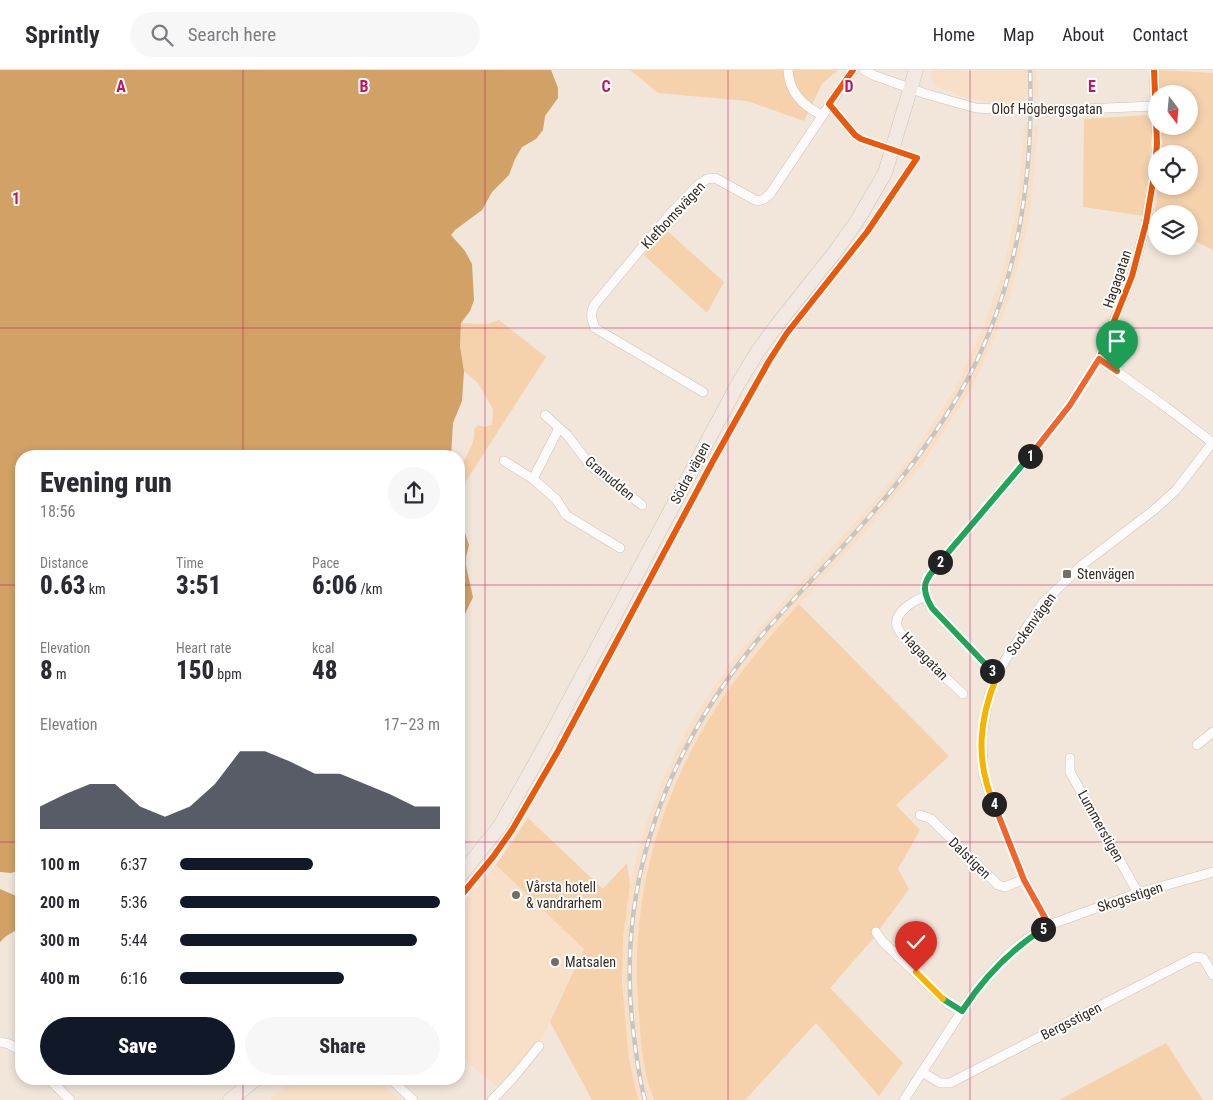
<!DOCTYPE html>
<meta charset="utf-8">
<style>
:root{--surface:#fff;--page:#f7f7f7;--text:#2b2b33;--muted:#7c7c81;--line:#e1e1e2;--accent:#111827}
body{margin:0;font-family:"Roboto Condensed",sans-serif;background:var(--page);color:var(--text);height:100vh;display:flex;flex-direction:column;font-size:19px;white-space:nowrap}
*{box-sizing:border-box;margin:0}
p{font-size:16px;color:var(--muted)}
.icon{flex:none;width:28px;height:28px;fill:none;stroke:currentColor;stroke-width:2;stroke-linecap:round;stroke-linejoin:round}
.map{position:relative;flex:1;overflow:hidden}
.sheet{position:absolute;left:15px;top:380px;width:450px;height:635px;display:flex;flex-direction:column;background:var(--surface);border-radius:20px;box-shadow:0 2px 8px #0003}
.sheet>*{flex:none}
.needle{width:32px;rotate:164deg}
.fabs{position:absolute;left:1148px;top:15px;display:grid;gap:10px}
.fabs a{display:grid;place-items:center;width:50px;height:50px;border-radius:50%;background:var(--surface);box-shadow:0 2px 8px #0003;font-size:25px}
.pin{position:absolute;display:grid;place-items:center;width:42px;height:42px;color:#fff;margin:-51px -21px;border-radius:50% 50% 50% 0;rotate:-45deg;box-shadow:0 0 5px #0007}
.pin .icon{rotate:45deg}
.km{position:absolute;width:25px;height:25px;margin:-12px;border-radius:50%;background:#222;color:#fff;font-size:14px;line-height:25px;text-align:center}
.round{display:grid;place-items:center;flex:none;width:52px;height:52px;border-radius:26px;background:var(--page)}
.overview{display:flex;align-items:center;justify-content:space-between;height:85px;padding:0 25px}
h1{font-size:28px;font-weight:800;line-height:38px}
.metrics{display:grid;grid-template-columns:repeat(3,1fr);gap:8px;height:85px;padding:5px 25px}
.metrics div{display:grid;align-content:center}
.metrics b{font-size:25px;font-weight:800}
.metrics small{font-size:14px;font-weight:400}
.metrics p{font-size:14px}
.chart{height:140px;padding:10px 25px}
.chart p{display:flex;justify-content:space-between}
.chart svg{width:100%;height:90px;margin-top:5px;fill:var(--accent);opacity:.7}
.button{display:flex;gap:10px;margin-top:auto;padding:10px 25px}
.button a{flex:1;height:58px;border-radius:30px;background:var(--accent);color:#fff;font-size:20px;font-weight:800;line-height:58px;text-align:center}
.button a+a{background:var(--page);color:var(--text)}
ul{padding:0 25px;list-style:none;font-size:16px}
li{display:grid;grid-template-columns:80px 60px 1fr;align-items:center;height:38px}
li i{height:12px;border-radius:6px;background:var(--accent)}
header{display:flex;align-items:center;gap:30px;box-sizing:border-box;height:70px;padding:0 25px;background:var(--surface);border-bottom:1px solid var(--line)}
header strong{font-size:24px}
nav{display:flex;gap:28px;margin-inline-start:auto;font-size:18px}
.search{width:350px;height:45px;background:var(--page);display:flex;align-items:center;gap:12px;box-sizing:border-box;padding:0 18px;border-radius:28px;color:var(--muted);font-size:19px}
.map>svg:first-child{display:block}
.built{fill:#f8e0c8}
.green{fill:#f5d2ac}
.water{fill:#d2a165}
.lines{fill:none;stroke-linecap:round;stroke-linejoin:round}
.minor-casing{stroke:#cdc3b8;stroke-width:10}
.trunk-casing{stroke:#cac4bd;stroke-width:15}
.minor{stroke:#fdfbf9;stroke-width:9}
.trunk{stroke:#f2eae2;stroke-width:14}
.rail-casing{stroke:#c8c5c1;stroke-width:4.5}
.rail{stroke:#fff;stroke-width:2.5;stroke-dasharray:8;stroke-linecap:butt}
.cycleway-casing{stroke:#fff;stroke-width:9}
.cycleway{stroke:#e8590c;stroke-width:6}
.split-1-casing{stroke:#fff;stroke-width:10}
.split-2-casing{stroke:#fff;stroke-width:10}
.split-3-casing{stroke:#fff;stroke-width:10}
.split-4-casing{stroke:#fff;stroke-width:10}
.split-5-casing{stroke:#fff;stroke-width:10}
.split-6-casing{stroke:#fff;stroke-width:10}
.split-7-casing{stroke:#fff;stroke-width:10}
.split-1{stroke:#f0652b;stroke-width:6}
.split-2{stroke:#22a559;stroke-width:6}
.split-3{stroke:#22a559;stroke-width:6}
.split-4{stroke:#f5b400;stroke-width:6}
.split-5{stroke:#f0652b;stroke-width:6}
.split-6{stroke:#22a559;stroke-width:6}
.split-7{stroke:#f5b400;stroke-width:6}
.grid{fill:none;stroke:#c2185b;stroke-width:1;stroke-opacity:0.55}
.poi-dot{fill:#776c62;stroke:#fff;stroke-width:2}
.labels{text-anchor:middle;stroke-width:4;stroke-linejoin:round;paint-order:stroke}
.street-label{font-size:14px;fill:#352b21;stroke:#fff}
.poi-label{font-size:14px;fill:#352b21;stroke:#fff;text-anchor:start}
.grid-label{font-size:16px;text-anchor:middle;font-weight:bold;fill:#c2185b;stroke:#fff;stroke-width:4;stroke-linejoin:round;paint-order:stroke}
</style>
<header>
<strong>Sprintly</strong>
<div class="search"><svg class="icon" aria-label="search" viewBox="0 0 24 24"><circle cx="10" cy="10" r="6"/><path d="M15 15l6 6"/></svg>Search here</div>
<nav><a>Home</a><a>Map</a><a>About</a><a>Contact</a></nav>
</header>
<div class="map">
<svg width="1213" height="1030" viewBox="0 0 1213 1030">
<rect width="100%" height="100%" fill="#f2e6da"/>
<g class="built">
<polygon points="932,0 957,0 971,3 972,0 1037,0 1038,27 1024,27 1025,34 989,32 967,28 935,16 930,7"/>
<polygon points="1024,55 1038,55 1033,115 1029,148 1023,176 1009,230 997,261 978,305 966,327 924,392 858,470 780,556 727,623 690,683 670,728 655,773 640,842 636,891 638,935 643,987 652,1030 638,1030 629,989 624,936 622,891 623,868 630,815 641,769 657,723 678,677 690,653 731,592 769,547 877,428 913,384 954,320 984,255 1001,206 1015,146 1019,114"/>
<polygon points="500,790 584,879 539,976 498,1018 459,985 459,837"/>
<polygon points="293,1009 376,1009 400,1030 270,1030"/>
</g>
<g class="green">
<polygon points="630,0 838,0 822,14 804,51 747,31 658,23"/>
<polygon points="1159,0 1213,3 1213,180 1189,168 1189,144 1156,144 1156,151 1154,150 1158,116 1189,116 1189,84 1160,84 1162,56 1189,56 1189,24 1160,24"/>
<polygon points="1146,45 1153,52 1144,146 1083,137 1084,49"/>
<polygon points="664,158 724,212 707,243 644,185"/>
<path d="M499 250 546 287 459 422C459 416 457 407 459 401 464 387 476 376 474 359L478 355 485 357 492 355 493 339 478 313 464 301 460 276 461 253 487 254Z"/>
<path d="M799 534 949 686 896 735 920 760 898 799 909 819 872 870 830 918 903 993 879 1026 816 953 745 1030H654C643 1003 641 974 639 945 628 837 658 728 716 638 740 601 769 567 799 534Z"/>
<polygon points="528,748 603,819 627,793 630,815 623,868 622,912 629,989 638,1030 592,1030 550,952 584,879 496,795"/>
<polygon points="1166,973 1203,1030 1059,1030"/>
</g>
<g class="water">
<polygon points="0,0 551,0 558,18 558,28 545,46 543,60 536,69 522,77 515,89 509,105 492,122 482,140 455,160 451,165 465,181 472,194 474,230 470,241 461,253 460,276 464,301 462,331 453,353 451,386 21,386 21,800 11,803 0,802"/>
<polygon points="459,435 462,443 462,454 469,475 466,487 466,496 473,527 459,557"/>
<polygon points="0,819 21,828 21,846 20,847 16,860 5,867 0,872"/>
</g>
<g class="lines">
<defs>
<g id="minor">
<path d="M788 0C789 22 803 36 822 45"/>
<polyline points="864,0 873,5 926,24 976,38 1032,41 1155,36"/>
<polyline points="1099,289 1166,337 1213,373"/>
<path d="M703 322 595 258C591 248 590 243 595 234L670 144 699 114 707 109 715 108 757 131 764 129 770 124 853 0"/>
<polyline points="545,345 567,365 591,396 642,435"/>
<polyline points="504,391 533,409 556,429 566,445 620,478"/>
<polyline points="533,409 559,358"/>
<path d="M925 527C914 530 894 542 897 556 900 569 951 612 963 624"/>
<path d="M997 606 932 538C925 527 923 520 927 507L1034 382 1069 335 1099 289 1132 206 1146 153 1155 100 1157 73 1154 0"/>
<polyline points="1197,675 1213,662"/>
<polyline points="1070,688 1070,702 1138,823"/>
<polyline points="920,745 931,749 998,815 1005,817 1024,809"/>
<polyline points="1049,855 1024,809 988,720 983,703 982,666 989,625 1005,590 1043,533 1082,495 1154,440 1176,420 1213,372"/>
<polyline points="876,862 882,871 948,934 961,941"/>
<polyline points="0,972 9,974 21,981"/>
<polyline points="922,1002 940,1013 950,1013 1195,887 1203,888 1213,905"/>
<polyline points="49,1009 70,1030"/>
<polyline points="391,1009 413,1030"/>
<polyline points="492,1030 513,1008 539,976"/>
<polyline points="904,1030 976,919 1007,885 1024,871 1049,855 1138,823 1213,802"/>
</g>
<g id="trunk">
<polyline points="459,807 500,756 546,674 738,314 758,281 777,255 835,182 857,151 885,103 916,0"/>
<polyline points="230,1030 256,1009"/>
</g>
</defs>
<use href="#minor" class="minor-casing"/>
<use href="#trunk" class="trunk-casing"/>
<use href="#minor" class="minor"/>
<use href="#trunk" class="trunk"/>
<defs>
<path id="rail" d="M645 1030C638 1004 635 977 632 950 618 809 667 681 756 572 787 535 821 501 853 465 893 421 930 374 960 323 1016 225 1034 111 1030 0"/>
</defs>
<use href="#rail" class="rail-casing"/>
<use href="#rail" class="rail"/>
<defs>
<g id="cycleway">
<path d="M997 606 932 538C925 527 923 520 927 507L1034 382 1069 335 1099 289 1132 206 1146 153 1155 100 1157 73 1154 0"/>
<polyline points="459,828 493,787 512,760 558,681 713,391 769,291 787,263 867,162 917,88 861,69 855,65 829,34 853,0"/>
</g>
</defs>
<use href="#cycleway" class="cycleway-casing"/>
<use href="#cycleway" class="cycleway"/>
</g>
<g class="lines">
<defs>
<polyline id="split-1" points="1030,386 1070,335 1099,289 1117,301"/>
<polyline id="split-2" points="940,492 1030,386"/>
<path id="split-3" d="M940 492C925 510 919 516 932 538L992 601"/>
<path id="split-4" d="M992 601 997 606C979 649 975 690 994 734"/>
<polyline id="split-5" points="994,734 1024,810 1049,855 1043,859"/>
<path id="split-6" d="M943 929 962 941C984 907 1009 881 1043 859"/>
<polyline id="split-7" points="916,902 943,929"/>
</defs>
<use href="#split-1" class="split-1-casing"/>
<use href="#split-2" class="split-2-casing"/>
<use href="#split-3" class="split-3-casing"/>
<use href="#split-4" class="split-4-casing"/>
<use href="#split-5" class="split-5-casing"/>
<use href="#split-6" class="split-6-casing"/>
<use href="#split-7" class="split-7-casing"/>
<use href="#split-1" class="split-1"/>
<use href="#split-2" class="split-2"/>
<use href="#split-3" class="split-3"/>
<use href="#split-4" class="split-4"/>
<use href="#split-5" class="split-5"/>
<use href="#split-6" class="split-6"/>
<use href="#split-7" class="split-7"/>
</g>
<path class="grid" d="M243 0V386M485 0V1030M728 0V1030M970 0V1030M0 258H1213M0 515H21M459 515H1213M0 772H21M459 772H1213M243 1009V1030"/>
<g class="poi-dot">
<rect x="1062" y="499" width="10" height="10" rx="2.5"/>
<circle cx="516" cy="825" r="5"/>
<circle cx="555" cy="892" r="5"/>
</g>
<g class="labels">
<g class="street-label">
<text x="1047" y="44">Olof Högbergsgatan</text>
<text transform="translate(673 145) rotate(-47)" y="5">Klefbomsvägen</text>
<text transform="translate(1117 209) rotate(-71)" y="5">Hagagatan</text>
<text transform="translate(690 403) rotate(-62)" y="5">Södra vägen</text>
<text transform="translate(610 408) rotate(40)" y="5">Granudden</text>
<text transform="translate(1031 554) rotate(-54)" y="5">Sockenvägen</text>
<text transform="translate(925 586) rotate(46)" y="5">Hagagatan</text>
<text transform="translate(1101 756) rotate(61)" y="5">Lummerstigen</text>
<text transform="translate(970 788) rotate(44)" y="5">Dalstigen</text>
<text transform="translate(1130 827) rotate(-18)" y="5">Skogsstigen</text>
<text transform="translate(1071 951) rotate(-27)" y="5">Bergsstigen</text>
</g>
<g class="poi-label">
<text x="1077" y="509">Stenvägen</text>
<text x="526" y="822">Vårsta hotell<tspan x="526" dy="16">&amp; vandrarhem</tspan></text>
<text x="565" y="897">Matsalen</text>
</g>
</g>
<g class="grid-label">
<text x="121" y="22">A</text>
<text x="364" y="22">B</text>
<text x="606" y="22">C</text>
<text x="849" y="22">D</text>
<text x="1092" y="22">E</text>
<text x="16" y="134">1</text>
</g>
</svg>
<div class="fabs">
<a><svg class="needle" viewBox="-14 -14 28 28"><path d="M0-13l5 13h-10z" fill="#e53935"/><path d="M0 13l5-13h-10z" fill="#7c7c81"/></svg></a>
<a><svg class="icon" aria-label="locate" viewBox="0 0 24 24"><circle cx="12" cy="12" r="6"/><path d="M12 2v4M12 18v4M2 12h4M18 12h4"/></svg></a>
<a><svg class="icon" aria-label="layers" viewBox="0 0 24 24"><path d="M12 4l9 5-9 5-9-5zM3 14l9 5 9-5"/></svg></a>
</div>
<div class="pin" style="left:1117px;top:301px;background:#1e9e55"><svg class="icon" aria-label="arrive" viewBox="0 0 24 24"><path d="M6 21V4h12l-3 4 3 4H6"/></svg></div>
<div class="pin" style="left:916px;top:902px;background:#d93025"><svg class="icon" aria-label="check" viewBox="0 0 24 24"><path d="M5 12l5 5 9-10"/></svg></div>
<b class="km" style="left:1030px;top:386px">1</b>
<b class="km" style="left:940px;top:492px">2</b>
<b class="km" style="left:992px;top:601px">3</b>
<b class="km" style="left:994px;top:734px">4</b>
<b class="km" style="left:1043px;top:859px">5</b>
<section class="sheet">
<div class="overview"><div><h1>Evening run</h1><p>18:56</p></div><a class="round"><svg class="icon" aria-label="share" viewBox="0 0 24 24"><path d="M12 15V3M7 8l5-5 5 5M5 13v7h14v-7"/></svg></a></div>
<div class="metrics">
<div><p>Distance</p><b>0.63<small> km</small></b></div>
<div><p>Time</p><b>3:51</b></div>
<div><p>Pace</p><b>6:06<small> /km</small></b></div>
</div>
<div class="metrics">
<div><p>Elevation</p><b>8<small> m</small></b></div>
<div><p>Heart rate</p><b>150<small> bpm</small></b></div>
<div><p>kcal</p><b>48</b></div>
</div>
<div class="chart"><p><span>Elevation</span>17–23 m</p>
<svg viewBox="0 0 160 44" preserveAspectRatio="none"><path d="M0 44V33L10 27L20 22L30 22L40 33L50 38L60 33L70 22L80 6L90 6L100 11L110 17L120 17L130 22L140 27L150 33L160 33V44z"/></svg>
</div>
<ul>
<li><b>100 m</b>6:37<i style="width:51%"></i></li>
<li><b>200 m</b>5:36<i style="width:100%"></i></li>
<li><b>300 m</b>5:44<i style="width:91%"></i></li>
<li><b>400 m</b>6:16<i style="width:63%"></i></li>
</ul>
<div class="button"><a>Save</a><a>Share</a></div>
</section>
</div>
